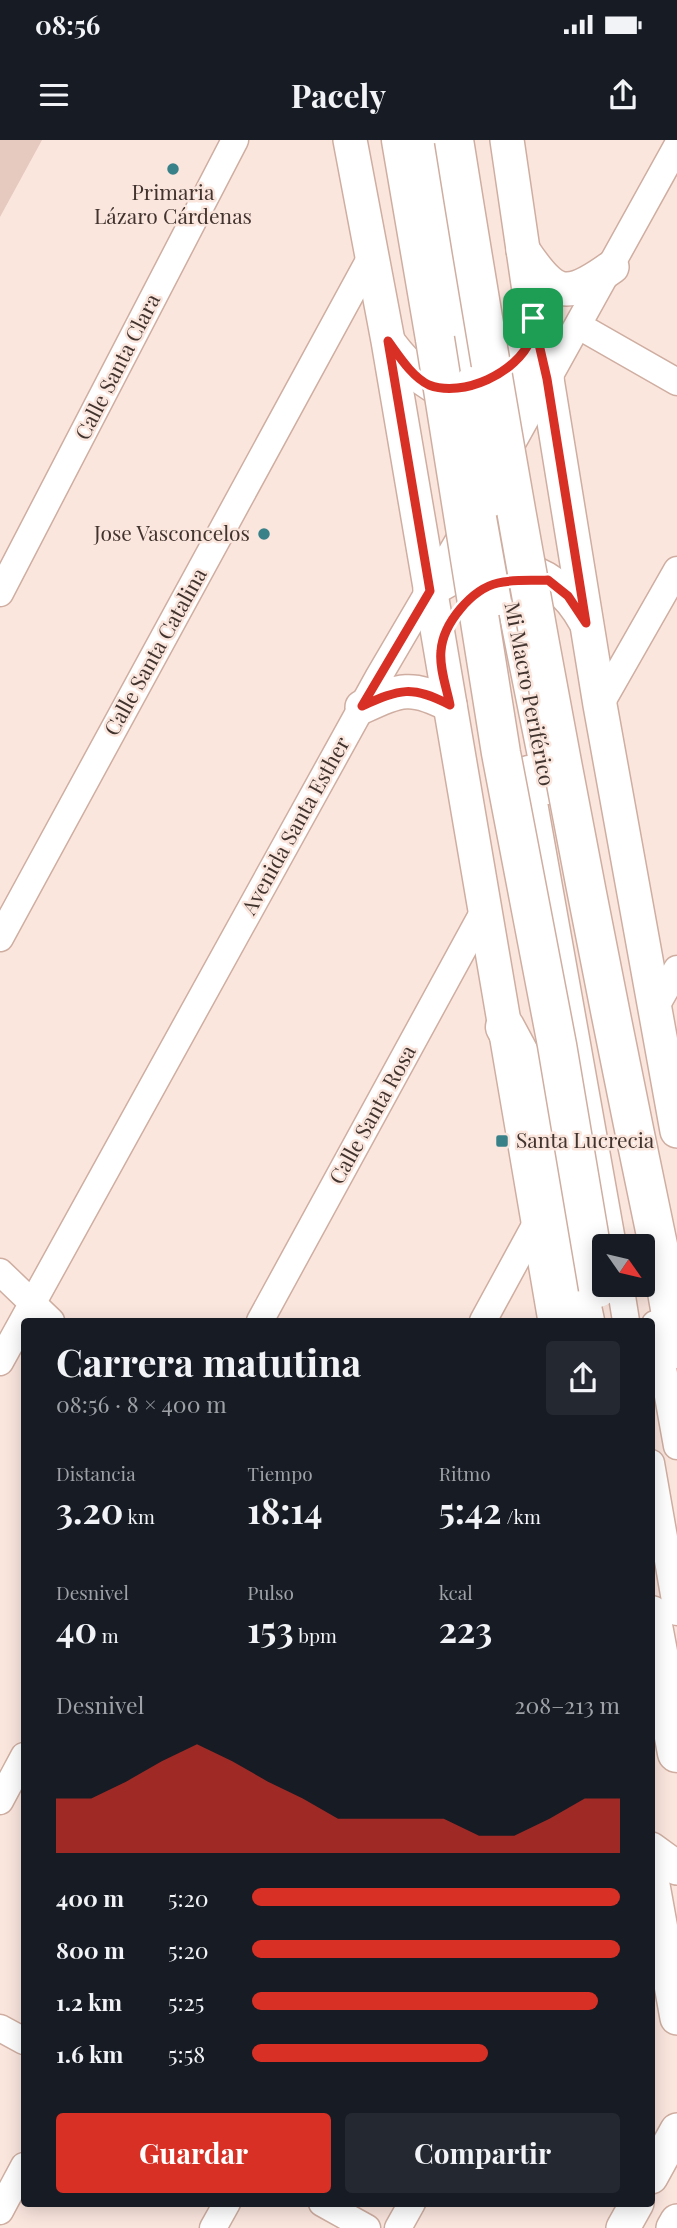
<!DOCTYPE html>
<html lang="es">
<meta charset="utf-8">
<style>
:root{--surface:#171b24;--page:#242831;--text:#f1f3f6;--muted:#9ea1a6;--accent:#d93025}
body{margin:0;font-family:"Playfair Display",serif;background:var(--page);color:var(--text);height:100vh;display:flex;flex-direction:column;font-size:26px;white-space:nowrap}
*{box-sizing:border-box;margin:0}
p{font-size:23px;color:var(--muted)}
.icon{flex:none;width:38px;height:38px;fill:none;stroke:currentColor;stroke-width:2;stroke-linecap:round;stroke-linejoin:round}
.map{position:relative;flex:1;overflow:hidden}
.side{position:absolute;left:21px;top:1178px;width:634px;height:889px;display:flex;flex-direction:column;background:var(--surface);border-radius:7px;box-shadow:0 4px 18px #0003}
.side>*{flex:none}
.needle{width:46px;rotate:124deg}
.fabs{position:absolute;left:592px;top:1094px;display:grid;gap:14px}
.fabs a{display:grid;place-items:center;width:63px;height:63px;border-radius:7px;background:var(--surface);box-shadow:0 4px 18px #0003;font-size:35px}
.pin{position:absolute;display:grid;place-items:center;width:60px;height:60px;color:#fff;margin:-30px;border-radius:14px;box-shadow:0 4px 10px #0006}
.round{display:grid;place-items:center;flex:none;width:74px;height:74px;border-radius:7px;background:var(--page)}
.summary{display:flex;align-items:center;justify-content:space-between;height:119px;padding:0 35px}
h1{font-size:38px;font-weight:700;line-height:52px}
.stats{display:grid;grid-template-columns:repeat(3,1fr);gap:10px;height:119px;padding:7px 35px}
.stats div{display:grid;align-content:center}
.stats b{font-size:35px;font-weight:700}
.stats small{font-size:19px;font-weight:400}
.stats p{font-size:19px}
.chart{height:196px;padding:14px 35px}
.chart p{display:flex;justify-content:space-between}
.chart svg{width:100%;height:126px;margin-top:7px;fill:var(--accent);opacity:.7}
.cta{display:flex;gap:14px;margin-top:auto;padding:14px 35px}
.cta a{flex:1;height:80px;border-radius:7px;background:var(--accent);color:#fff;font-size:28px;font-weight:700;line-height:80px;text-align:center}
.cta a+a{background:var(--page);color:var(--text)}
ul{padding:0 35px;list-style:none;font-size:23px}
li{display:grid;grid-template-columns:112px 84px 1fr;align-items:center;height:52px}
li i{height:18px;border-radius:9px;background:var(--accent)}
.status{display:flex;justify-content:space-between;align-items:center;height:49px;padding:0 35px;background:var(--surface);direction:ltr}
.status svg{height:19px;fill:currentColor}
header{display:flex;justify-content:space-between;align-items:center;height:91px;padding:0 35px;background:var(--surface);font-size:32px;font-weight:700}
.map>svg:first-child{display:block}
.green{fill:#e6c9bf}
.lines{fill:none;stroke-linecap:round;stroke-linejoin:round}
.minor-casing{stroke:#cfaea1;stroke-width:29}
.major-casing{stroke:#cfaea1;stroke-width:36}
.highway-casing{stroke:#cfaea1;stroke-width:41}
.minor{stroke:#fff;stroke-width:26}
.major{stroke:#fff;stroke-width:33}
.highway{stroke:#fff;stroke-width:38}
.minor-bridge-casing{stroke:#cfaea1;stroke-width:29;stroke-linecap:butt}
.highway-bridge-casing{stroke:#cfaea1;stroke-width:41;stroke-linecap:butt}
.minor-bridge{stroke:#fff;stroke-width:26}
.highway-bridge{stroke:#fff;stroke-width:38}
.route-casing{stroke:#fff;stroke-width:14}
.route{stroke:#d93025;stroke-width:9}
.poi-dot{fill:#398188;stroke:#fbe6de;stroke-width:2.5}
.labels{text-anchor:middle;stroke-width:5;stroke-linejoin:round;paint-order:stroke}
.poi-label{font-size:21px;fill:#41332e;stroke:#fbe6de}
.street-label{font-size:21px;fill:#41332e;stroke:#fbe6de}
</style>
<div class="status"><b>08:56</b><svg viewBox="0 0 49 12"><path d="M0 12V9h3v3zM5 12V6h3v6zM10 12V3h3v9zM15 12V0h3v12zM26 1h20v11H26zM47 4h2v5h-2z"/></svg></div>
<header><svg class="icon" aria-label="menu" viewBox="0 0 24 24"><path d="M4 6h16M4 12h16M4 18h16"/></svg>Pacely<svg class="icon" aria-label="share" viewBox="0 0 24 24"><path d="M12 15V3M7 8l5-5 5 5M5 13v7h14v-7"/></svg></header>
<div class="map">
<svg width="677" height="2088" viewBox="0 0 677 2088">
<rect width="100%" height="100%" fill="#fbe6de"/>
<polygon class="green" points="0,0 42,0 0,77"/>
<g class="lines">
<defs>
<g id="minor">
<polyline points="429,0 470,240"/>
<polyline points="579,186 677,242"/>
<polyline points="504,318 677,6"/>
<polyline points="0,453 235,0"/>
<polyline points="510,461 548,651"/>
<polyline points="600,565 677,430"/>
<polyline points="528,629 613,1106"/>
<polyline points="0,798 372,115"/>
<polyline points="655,868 677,829"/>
<polyline points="0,1132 51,1181"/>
<polyline points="620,1144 626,1181"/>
<polyline points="260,1181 485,769"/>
<polyline points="483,1181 538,1080"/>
<polyline points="655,1184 677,1306"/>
<polyline points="0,1222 379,536 467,386"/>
<polyline points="651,1323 677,1472"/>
<polyline points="0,1661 24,1616"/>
<polyline points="0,1888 24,1901"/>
<polyline points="322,2063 367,2088"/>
<polyline points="0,2071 24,2026"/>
<polyline points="213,2088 227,2063"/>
<polyline points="398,2088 412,2063"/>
</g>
<g id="major">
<polyline points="350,0 388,201 555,1181"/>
<polyline points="507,0 533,178 547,239 600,565 677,991"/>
<path d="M523 110C554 156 565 161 612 127"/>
<path d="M389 203C435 264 478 272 547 239"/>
<path d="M472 246C504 231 532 216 533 178"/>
<path d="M430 451C487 412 550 418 585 481"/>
<path d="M362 567C401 549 411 545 450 565"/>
<polyline points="651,1709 677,1728"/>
<polyline points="651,1734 677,1878"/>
<polyline points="651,2037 677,1990"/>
<polyline points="623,2088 637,2063"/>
<polyline points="673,2088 677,2081"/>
</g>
<g id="highway">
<polyline points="401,0 435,199"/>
<polyline points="505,887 534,941 585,1181"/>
<polyline points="663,1129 677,1209"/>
<polyline points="651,1475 677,1613"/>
</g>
</defs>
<use href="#minor" class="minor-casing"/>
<use href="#major" class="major-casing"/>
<use href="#highway" class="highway-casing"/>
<use href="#minor" class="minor"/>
<use href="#major" class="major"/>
<use href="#highway" class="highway"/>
<defs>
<g id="minor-bridge">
<polyline points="470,240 492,363"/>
<polyline points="477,344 498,462"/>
</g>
<g id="highway-bridge">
<path d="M454 0C514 378 584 754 663 1129"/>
<polyline points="435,199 501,613 557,905 598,1148"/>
</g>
</defs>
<use href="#minor-bridge" class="minor-bridge-casing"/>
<use href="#highway-bridge" class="highway-bridge-casing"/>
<use href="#minor-bridge" class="minor-bridge"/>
<use href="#highway-bridge" class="highway-bridge"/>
</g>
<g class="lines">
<defs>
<path id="route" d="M533 178 547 239 586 483 568 456 548 440C532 441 514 439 498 443 472 449 443 483 441 511 439 528 447 549 450 565 411 545 401 549 362 566L430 451 388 201C399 216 412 237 429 245 463 258 517 233 531 199 534 193 533 184 533 178Z"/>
</defs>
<use href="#route" class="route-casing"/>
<use href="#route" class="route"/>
</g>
<g class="poi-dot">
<circle cx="173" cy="29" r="7"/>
<circle cx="264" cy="394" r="7"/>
<rect x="495" y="994" width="14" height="14" rx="3.5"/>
</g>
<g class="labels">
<g class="poi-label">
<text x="173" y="60">Primaria<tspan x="173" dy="24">Lázaro Cárdenas</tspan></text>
<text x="250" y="401" text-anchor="end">Jose Vasconcelos</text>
<text x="516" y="1008" text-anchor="start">Santa Lucrecia</text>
</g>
<g class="street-label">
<text transform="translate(118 227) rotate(-63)" y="7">Calle Santa Clara</text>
<text transform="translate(156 512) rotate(-61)" y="7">Calle Santa Catalina</text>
<text transform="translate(529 554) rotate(79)" y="7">Mi Macro Periférico</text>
<text transform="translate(296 686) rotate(-61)" y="7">Avenida Santa Esther</text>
<text transform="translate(373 975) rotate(-61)" y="7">Calle Santa Rosa</text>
</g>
</g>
</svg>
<div class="fabs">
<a><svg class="needle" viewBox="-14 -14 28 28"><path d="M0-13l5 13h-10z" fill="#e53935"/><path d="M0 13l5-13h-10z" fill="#9ea1a6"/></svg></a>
</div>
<div class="pin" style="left:533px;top:178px;background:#1e9e55"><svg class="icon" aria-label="arrive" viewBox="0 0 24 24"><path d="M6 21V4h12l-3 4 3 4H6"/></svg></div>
<section class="side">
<div class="summary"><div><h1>Carrera matutina</h1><p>08:56 · 8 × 400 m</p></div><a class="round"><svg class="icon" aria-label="share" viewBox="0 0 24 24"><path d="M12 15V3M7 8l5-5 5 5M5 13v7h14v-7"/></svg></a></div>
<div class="stats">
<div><p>Distancia</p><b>3.20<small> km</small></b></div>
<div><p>Tiempo</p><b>18:14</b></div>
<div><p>Ritmo</p><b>5:42<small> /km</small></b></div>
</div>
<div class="stats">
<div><p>Desnivel</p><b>40<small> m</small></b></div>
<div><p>Pulso</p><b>153<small> bpm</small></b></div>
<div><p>kcal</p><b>223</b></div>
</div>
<div class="chart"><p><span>Desnivel</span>208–213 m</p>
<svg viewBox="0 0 160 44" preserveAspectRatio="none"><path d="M0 44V25L10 25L20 19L30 12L40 6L50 12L60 19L70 25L80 32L90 32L100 32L110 32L120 38L130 38L140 32L150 25L160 25V44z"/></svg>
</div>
<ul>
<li><b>400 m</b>5:20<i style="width:100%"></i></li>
<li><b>800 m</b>5:20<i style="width:100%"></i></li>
<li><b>1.2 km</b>5:25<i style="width:94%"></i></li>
<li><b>1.6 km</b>5:58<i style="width:64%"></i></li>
</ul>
<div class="cta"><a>Guardar</a><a>Compartir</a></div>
</section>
</div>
